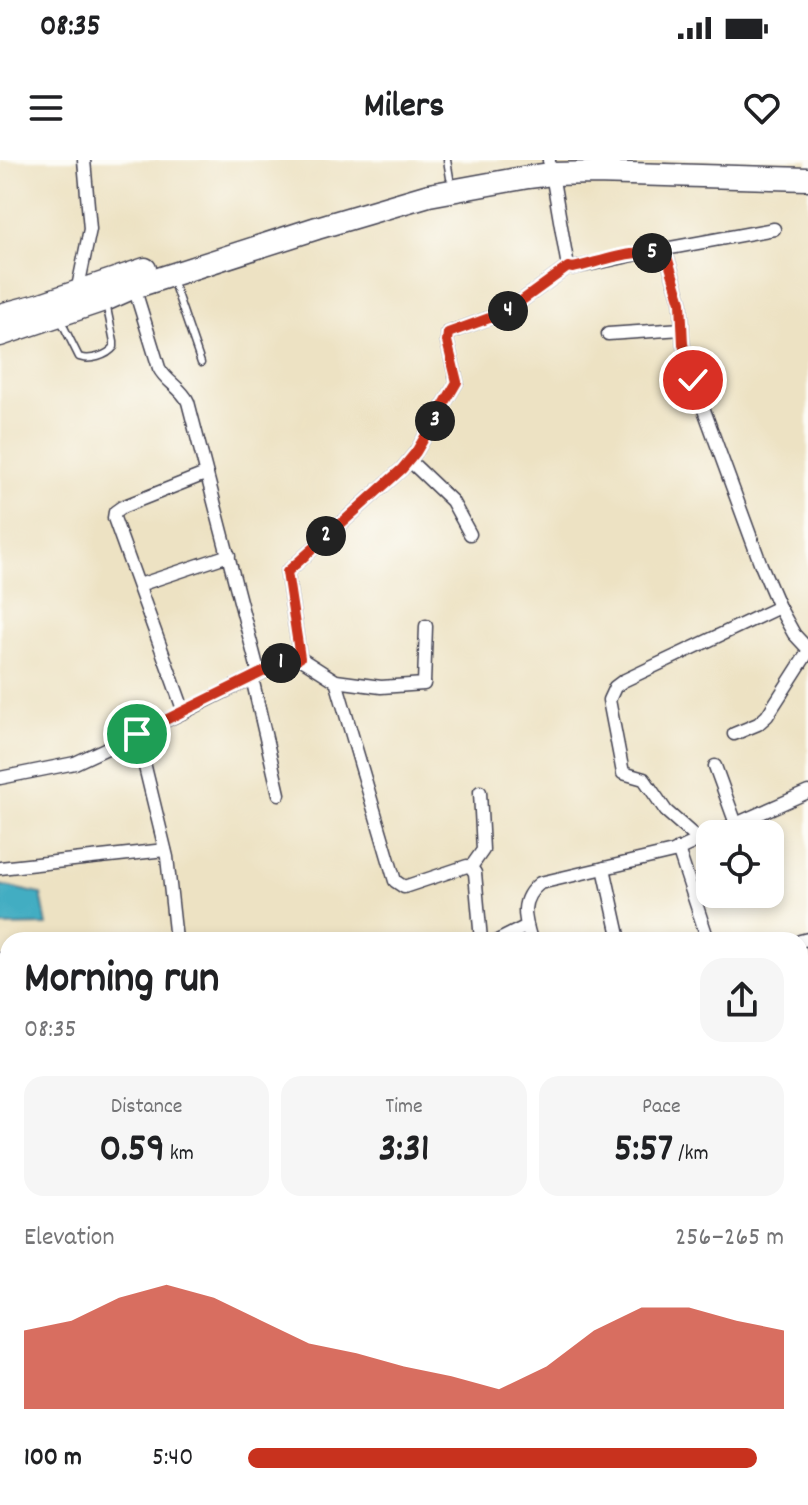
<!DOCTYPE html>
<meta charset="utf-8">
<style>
:root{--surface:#fff;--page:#f6f6f6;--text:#202124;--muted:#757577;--accent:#c8321e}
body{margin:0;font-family:Dekko,sans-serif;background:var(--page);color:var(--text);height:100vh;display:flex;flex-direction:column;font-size:30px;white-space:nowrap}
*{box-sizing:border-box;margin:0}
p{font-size:26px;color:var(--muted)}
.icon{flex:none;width:44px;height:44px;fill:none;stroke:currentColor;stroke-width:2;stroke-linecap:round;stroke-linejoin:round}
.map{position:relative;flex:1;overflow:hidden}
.sheet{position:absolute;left:0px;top:772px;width:808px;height:574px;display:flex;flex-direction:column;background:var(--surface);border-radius:24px 24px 0 0;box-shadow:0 4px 12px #0003}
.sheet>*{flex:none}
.controls{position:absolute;left:696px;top:660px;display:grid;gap:16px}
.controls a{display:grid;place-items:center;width:88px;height:88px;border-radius:16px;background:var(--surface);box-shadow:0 4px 12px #0003;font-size:40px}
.pin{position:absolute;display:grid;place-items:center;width:68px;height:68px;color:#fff;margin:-34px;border:4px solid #fff;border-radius:50%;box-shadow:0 2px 8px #0007}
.km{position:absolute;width:40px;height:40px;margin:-20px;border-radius:50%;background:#222;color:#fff;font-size:22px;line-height:40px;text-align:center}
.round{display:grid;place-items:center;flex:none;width:84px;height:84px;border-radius:24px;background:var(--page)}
.headline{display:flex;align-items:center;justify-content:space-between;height:136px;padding:0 24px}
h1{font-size:44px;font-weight:800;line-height:60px}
.figures{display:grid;grid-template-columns:repeat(3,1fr);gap:12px;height:136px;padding:8px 24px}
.figures div{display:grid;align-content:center;border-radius:20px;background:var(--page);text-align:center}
.figures b{font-size:40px;font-weight:800}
.figures small{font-size:22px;font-weight:400}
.figures p{font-size:22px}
.chart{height:224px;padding:16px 24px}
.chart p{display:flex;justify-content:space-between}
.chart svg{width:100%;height:144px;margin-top:8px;fill:var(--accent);opacity:.7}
ul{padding:0 24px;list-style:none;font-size:26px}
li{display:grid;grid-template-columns:128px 96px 1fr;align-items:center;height:60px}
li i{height:20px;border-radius:10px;background:var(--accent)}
.status{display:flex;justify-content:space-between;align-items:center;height:56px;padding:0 40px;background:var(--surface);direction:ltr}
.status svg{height:22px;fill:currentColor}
header{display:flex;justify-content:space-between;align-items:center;height:104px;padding:0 24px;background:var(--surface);font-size:36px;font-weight:800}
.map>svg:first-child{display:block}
.water{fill:#43adc2;stroke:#32687e;stroke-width:2}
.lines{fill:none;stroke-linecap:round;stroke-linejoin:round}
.lane-casing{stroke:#403f4f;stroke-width:9}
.street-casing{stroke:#403f4f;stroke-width:15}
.secondary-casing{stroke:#403f4f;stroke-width:19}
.highway-casing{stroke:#403f4f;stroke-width:25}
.lane{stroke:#fff;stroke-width:6}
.street{stroke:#fff;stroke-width:12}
.secondary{stroke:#fff;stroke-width:16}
.highway{stroke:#fff;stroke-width:22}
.route-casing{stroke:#fff;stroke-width:16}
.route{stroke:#c8321e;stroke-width:10}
</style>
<div class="status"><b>08:35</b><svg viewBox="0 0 49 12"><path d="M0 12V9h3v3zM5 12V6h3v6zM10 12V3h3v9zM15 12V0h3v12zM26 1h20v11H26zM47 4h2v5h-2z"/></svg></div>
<header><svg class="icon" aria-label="menu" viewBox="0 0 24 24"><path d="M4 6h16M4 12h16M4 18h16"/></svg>Milers<svg class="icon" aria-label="heart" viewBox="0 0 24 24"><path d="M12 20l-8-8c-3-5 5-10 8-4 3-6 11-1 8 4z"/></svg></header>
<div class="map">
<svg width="808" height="1345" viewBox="0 0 808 1345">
<rect width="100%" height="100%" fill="#fdfcf7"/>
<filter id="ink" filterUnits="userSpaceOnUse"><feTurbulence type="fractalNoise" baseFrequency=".0125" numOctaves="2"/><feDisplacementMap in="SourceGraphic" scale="16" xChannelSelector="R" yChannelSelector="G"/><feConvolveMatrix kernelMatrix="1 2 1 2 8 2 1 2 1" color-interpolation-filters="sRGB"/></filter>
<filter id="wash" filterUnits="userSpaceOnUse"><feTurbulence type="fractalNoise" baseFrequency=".006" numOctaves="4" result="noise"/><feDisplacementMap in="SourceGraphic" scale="32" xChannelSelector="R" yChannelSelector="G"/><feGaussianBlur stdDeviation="1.8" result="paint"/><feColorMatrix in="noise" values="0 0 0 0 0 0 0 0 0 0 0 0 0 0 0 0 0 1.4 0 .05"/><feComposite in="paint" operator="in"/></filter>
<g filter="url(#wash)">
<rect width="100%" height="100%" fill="#ede2c3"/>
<polygon class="water" points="0,725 41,734 47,765 0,766"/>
</g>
<g filter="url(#ink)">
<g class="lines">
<defs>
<g id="lane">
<polyline points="447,0 450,18"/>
<polyline points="172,119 201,203"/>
<path d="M61 161 79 197C90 201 107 196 114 187V182L106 143"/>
</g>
<g id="street">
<polyline points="549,0 549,1"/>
<polyline points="552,14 568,107 573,108 643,93 662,95 668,100 681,142 683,184 693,220 761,405 779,447 794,474 808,489"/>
<polyline points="654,91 774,69"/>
<path d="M134 127 159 208C166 222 182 228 188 242L259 514"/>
<polyline points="77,132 90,69 84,0"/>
<polyline points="608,174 682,169"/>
<polyline points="410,301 452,341 470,374"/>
<polyline points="139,425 229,395"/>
<polyline points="300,498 287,412 402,309 416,292 457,222 447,181 448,173 506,152 568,107"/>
<polyline points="252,518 279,634"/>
<polyline points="336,521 395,721 404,727 467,706 471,707 475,713 481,780"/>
<polyline points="184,552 114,358 115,352 122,347 205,314"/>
<polyline points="137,574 167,697 176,780"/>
<polyline points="734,574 758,564 767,556 808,492"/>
<polyline points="715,606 736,664"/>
<polyline points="0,618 75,603 184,552 287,500 300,498 336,521 381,527 424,524 426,466"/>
<polyline points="713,674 808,632"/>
<polyline points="699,680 666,651 644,619 623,613 609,540 615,527 623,521 779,447"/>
<polyline points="678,689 708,780"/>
<polyline points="471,707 483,690 480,632"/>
<polyline points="0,708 165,690"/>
<polyline points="604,708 620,780"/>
<polyline points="499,780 527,766"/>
<path d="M531 780C524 757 519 740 540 723L673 692 710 675"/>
<polyline points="800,781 808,779"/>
<polyline points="0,799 8,799"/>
<polyline points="800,882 808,887"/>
<polyline points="0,914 8,912"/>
<polyline points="0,1105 8,1105"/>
<polyline points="800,1185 808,1183"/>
<polyline points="0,1239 8,1237"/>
<polyline points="105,1338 106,1345"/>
<polyline points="316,1338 321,1345"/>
<polyline points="584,1338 587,1345"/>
<polyline points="665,1338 668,1345"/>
<polyline points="403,1345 422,1338"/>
</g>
<g id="secondary">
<polyline points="0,1260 8,1278"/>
<polyline points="23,1338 24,1345"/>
</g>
<g id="highway">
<polyline points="0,155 38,145 145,109"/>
<polyline points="0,175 107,139 134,127 317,68 429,35 528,17 552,14 594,13 808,19"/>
</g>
</defs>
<use href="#lane" class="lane-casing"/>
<use href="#street" class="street-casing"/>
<use href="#secondary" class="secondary-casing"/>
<use href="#highway" class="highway-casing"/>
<use href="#lane" class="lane"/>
<use href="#street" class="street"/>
<use href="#secondary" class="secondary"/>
<use href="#highway" class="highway"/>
</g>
</g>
<g class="lines" filter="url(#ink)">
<defs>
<path id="route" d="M137 574 287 500 300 498 287 412 402 309 416 292 457 222 447 181 448 173 506 152 568 107 573 108C599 103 646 82 668 100L681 142 683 184 693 220"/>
</defs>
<use href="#route" class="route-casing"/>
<use href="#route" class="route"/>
</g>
</svg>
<div class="controls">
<a><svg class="icon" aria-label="locate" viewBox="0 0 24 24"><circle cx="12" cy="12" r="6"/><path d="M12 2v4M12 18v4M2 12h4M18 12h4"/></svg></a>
</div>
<div class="pin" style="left:137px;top:574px;background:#1e9e55"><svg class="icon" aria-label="arrive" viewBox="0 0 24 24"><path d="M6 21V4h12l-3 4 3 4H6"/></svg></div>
<div class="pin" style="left:693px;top:220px;background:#d93025"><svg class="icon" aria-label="check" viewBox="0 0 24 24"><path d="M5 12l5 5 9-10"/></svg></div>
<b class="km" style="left:281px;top:503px">1</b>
<b class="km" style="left:326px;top:376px">2</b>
<b class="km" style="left:435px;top:261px">3</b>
<b class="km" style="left:508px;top:151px">4</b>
<b class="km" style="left:652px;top:93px">5</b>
<section class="sheet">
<div class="headline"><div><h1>Morning run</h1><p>08:35</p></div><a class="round"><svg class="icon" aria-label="share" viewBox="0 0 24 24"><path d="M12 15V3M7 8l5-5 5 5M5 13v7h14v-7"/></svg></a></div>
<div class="figures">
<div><p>Distance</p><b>0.59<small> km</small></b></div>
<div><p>Time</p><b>3:31</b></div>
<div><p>Pace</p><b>5:57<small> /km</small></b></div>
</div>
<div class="chart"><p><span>Elevation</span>256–265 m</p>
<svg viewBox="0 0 160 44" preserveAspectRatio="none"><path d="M0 44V20L10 17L20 10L30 6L40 10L50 17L60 24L70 27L80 31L90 34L100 38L110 31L120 20L130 13L140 13L150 17L160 20V44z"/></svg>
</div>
<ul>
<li><b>100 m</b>5:40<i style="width:95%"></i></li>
</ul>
</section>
</div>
